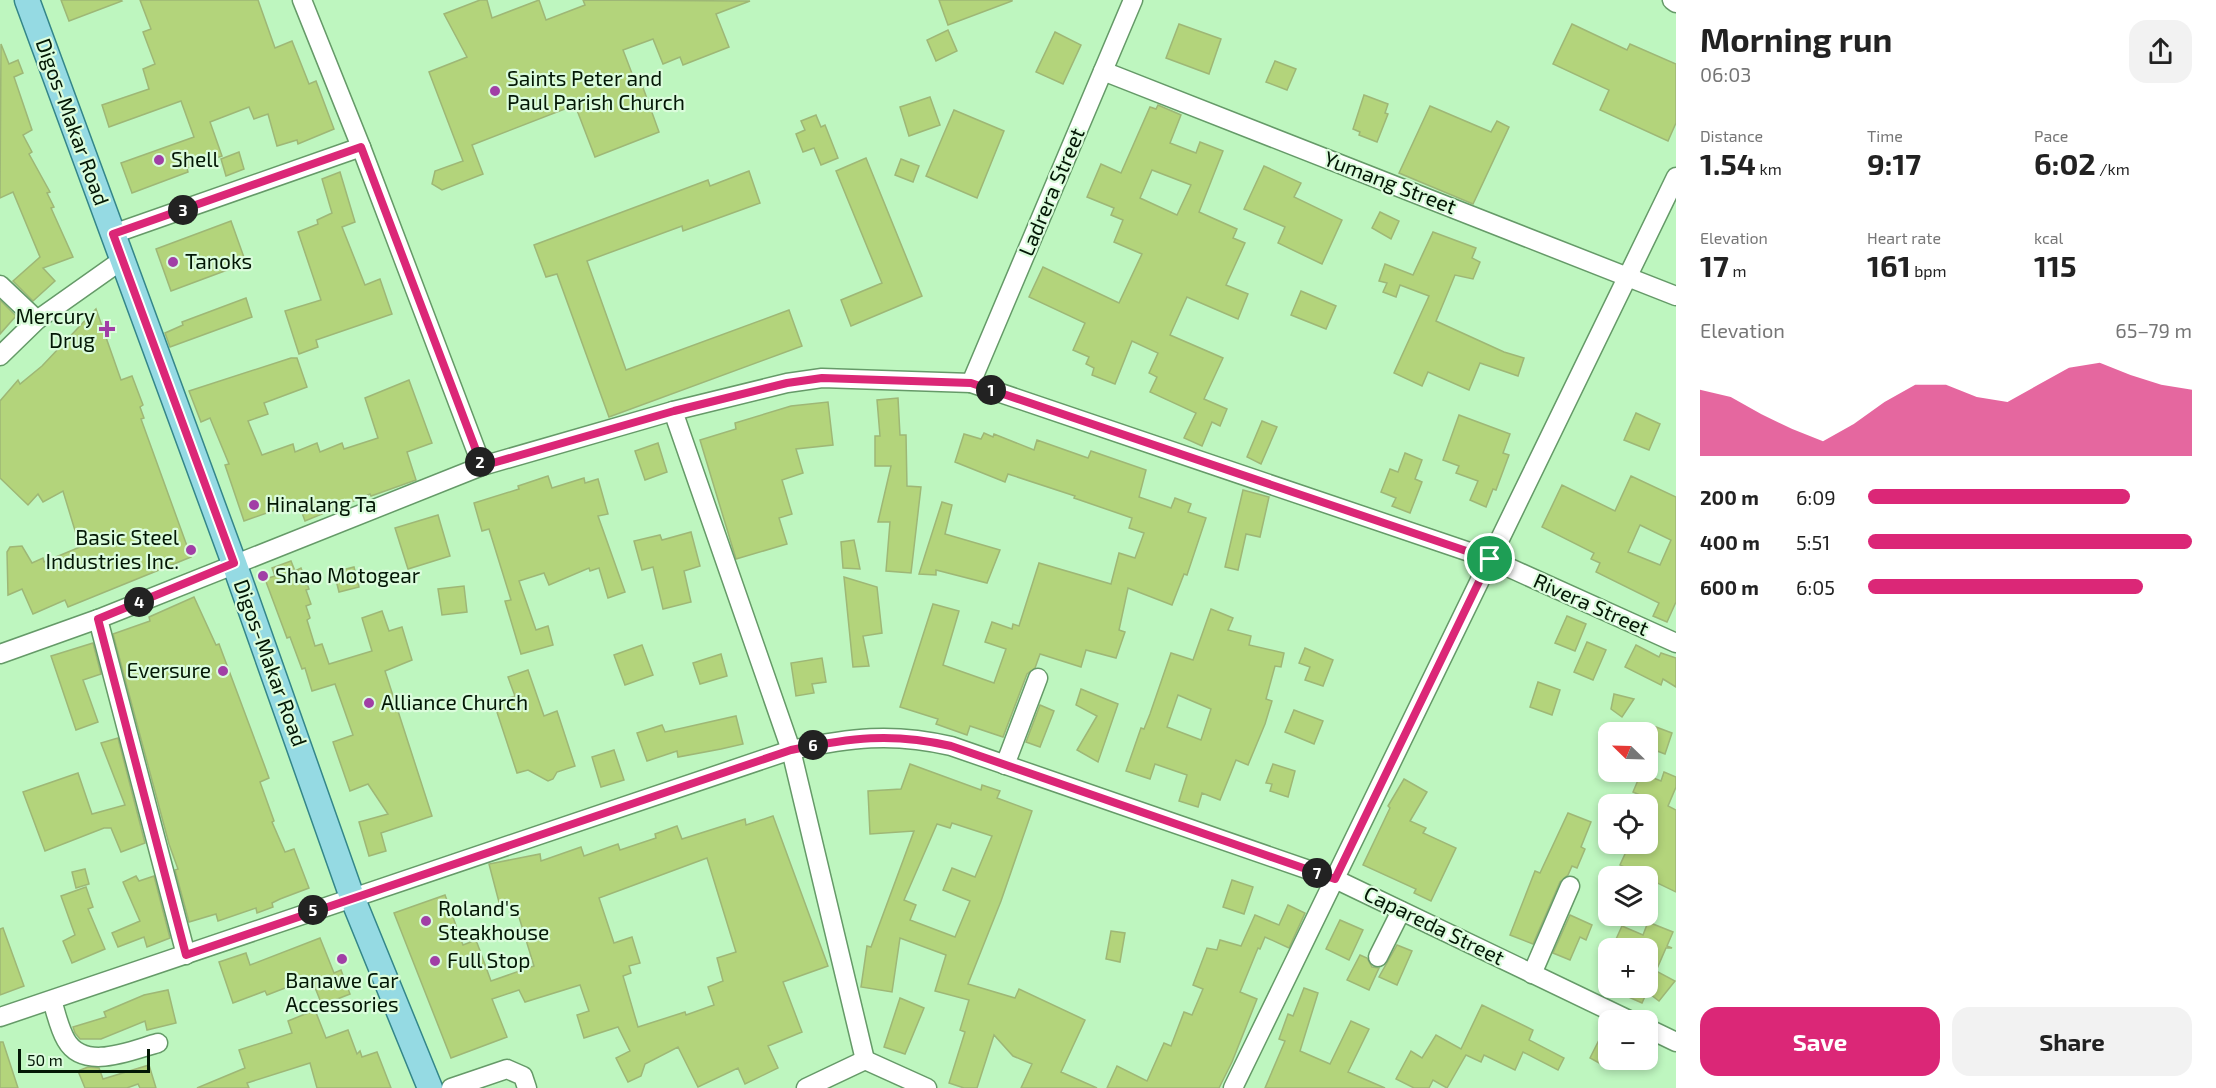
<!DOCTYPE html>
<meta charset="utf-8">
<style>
:root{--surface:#fff;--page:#f2f2f2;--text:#222;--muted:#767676;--accent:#db2777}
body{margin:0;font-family:"Exo 2",sans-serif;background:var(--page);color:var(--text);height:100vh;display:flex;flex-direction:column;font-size:22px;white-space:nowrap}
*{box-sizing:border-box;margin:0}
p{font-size:20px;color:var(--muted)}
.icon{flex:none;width:33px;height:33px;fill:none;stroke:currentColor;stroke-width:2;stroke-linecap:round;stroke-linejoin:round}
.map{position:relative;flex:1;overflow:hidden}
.panel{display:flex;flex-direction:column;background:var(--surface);width:540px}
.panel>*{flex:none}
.needle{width:39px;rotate:293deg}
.buttons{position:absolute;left:1598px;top:722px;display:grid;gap:12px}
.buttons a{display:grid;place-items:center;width:60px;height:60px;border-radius:12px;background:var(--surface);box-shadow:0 3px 9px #0003;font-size:30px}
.scale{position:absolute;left:18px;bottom:15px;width:132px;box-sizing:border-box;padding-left:6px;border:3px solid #031705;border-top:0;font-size:16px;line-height:21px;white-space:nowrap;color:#031705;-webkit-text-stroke:4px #dbfcdc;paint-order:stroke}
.pin{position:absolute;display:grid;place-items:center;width:51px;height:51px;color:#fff;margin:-26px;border:3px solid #fff;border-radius:50%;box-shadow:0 2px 6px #0007}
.km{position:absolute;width:30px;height:30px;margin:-15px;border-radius:50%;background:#222;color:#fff;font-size:16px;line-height:30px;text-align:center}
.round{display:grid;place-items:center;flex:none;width:63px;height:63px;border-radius:18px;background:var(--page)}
.head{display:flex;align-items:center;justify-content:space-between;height:102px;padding:0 24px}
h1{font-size:33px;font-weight:700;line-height:45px}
.metrics{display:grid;grid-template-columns:repeat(3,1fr);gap:9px;height:102px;padding:6px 24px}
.metrics div{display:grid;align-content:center}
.metrics b{font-size:30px;font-weight:700}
.metrics small{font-size:16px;font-weight:400}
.metrics p{font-size:16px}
.chart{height:168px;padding:12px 24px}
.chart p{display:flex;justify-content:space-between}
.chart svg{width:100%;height:108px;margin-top:6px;fill:var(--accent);opacity:.7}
.cta{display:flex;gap:12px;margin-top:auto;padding:12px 24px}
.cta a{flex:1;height:69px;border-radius:18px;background:var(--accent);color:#fff;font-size:24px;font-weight:700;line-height:69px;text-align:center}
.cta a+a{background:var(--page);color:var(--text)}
ul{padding:0 24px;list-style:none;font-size:20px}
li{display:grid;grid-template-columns:96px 72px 1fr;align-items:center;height:45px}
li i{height:15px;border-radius:8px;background:var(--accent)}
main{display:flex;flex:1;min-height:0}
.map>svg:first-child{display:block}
.building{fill:#b3d47b;stroke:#9eb776;stroke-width:1.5;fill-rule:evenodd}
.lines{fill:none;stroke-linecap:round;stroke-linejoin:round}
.minor-casing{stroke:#659a68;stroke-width:21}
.major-casing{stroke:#348689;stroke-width:27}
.minor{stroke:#fff;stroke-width:18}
.major{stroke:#95dae3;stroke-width:24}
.route-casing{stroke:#fff;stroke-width:12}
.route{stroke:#db2777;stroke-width:8}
.poi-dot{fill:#a13fa6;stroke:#dbfcdc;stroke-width:2}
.labels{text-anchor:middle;stroke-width:4.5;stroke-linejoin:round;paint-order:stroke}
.poi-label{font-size:21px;fill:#031705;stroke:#dbfcdc;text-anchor:start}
.street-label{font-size:21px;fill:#031705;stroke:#dbfcdc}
</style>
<main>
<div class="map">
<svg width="1676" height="1088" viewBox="0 0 1676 1088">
<rect width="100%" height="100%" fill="#bef6bf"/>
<g class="building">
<polygon points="61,0 121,0 122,1 69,21"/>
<polygon points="140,0 258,0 275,48 292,41 309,84 316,81 334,129 298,144 297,140 277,146 268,114 254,119 249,107 210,122 222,156 187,168 188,172 132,193 121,163 194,137 181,101 109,127 102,105 149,89 143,69 155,64 143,32 151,29"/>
<polygon points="480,0 487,0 492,18 539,0 546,20 585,5 583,0 750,1 716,14 729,47 683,65 680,57 663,64 653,39 623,50 636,84 641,82 659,132 595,157 575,105 472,145 483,174 442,190 432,184 435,171 463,161 429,72 467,57 444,14"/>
<polygon points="939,0 1012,0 1012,1 948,25"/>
<polygon points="1179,24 1221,39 1209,74 1166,58"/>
<polygon points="1572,24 1627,50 1630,44 1676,64 1676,123 1668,141 1600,110 1609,90 1553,64"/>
<polygon points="948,30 957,51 936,61 927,40"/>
<polygon points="1055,32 1081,45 1063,84 1036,72"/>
<polygon points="1,44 9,64 18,60 23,73 14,77 32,130 23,135 32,152 29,154 50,192 47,193 54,207 51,208 73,257 43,268 55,281 33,301 13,281 40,257 13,192 0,198"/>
<polygon points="1275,61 1296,69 1287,90 1266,82"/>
<polygon points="1364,95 1388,104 1385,113 1388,114 1377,142 1359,135 1360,132 1353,129"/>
<polygon points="930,97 940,125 909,136 900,107"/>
<path d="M1158 105 1181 115 1170 143 1196 153 1200 142 1223 151 1199 212 1237 229 1233 238 1245 243 1226 285 1248 294 1238 319 1187 297 1170 335 1223 358 1204 399 1227 409 1220 426 1212 422 1202 446 1184 438 1196 413 1150 392 1157 377 1149 373 1158 353 1132 341 1115 384 1092 375 1094 368 1086 364 1089 357 1073 350 1085 323 1029 297 1043 267 1119 303 1142 254 1114 242 1123 220 1111 215 1114 208 1087 197 1101 164 1121 173 1150 107 1156 109ZM1152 170 1191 185 1177 215 1140 198Z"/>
<polygon points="1430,106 1491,132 1497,121 1509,127 1473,204 1399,173"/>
<polygon points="954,110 1004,131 977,198 926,176"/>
<polygon points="816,115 821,127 825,125 838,158 821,165 814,148 803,152 796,134 805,130 801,121"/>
<polygon points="239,152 244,169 226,176 221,159"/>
<polygon points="866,158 922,296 851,326 841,300 882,283 836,171"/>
<polygon points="901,159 919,166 913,182 895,175"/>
<polygon points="1264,166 1301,183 1294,197 1342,220 1322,264 1278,243 1285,227 1244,209"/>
<polygon points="749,171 760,203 683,231 682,226 587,261 626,370 789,310 802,346 609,417 557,274 546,277 534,245 708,180 710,186"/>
<polygon points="340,172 355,222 342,227 365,285 380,279 392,314 316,340 318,347 299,354 285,311 321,300 298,232 318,224 317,220 332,213 322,179"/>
<polygon points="1380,212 1399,221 1391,239 1372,228"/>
<polygon points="231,221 246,263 171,291 156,249"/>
<polygon points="1433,232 1476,248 1472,258 1480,262 1473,279 1455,275 1436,321 1504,352 1524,358 1518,376 1480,363 1469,390 1428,372 1422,386 1394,373 1429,296 1400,285 1396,297 1383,292 1387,283 1379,281 1385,264 1413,275"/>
<polygon points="1301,291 1336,306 1326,329 1291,315"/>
<polygon points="246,298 252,317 170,347 165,333 183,325 182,322"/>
<polygon points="0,300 16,316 0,334"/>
<polygon points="96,309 121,380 132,376 143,405 140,407 144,418 141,419 191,557 68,607 65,600 33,614 22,589 8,595 7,552 10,547 22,546 32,563 43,558 44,562 80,547 63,491 43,502 38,494 28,505 0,478 0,401 18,380 20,384 42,366"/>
<polygon points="291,358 297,358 307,387 264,403 268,414 248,421 262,455 293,444 295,452 317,443 320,452 342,443 344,449 378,438 365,398 409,380 432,443 407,452 416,480 371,496 370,494 305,521 298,502 244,521 225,465 229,464 210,418 201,422 189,391"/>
<polygon points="898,398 900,435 906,435 907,486 921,487 911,573 886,571 890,522 878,522 891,466 875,466 875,436 880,436 877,400"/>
<polygon points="828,402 833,445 796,449 803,473 782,480 792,514 779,518 787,544 736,559 700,440 736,429 735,423 791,406"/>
<polygon points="1636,413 1660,424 1649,450 1624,440"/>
<polygon points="1459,415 1510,434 1503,453 1509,455 1496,490 1493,489 1486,507 1470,500 1478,481 1456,473 1459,466 1443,460"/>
<polygon points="1262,421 1277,427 1261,464 1247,457"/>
<polygon points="984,433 993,437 994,434 1034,450 1037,440 1088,458 1091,451 1146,470 1139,497 1171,508 1175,498 1191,504 1188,512 1206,518 1187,575 1184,574 1172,605 1128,588 1119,630 1125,632 1116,658 1086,650 1081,667 1040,654 1035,668 1027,674 1003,737 970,726 967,735 936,724 938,719 900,707 933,604 959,611 943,665 994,683 1006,649 985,642 992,622 1012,629 1013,624 1019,626 1039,563 1111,584 1119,553 1135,558 1144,533 1129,528 1132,518 1074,498 1075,496 1008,474 1005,482 955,462 964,434 981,439"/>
<polygon points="658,443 667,472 645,480 635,451"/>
<polygon points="1405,453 1422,460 1415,479 1422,482 1410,513 1392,506 1396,498 1381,492 1390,469 1398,472"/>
<polygon points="548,476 552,488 584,478 585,483 598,479 608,514 598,516 625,592 608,598 599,568 590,571 589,568 549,585 544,573 519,581 536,630 548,626 553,645 521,654 505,601 511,600 489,529 482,531 474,503 519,489 518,486"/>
<path d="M1631 476 1676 497V602L1667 622 1653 616 1659 603 1596 572 1600 563 1591 559 1594 553 1542 527 1562 485 1615 511ZM1640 525 1671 540 1660 565 1628 552Z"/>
<polygon points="1243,490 1269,497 1260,537 1246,534 1238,570 1225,567"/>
<polygon points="942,502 952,505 945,534 1000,550 987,583 936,570 936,575 919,574"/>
<polygon points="438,515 450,556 408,569 395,528"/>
<polygon points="691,532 700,566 684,571 691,602 663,609 653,567 642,570 634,541 660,535 662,540"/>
<polygon points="854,540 860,569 843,568 841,542"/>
<polygon points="291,561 295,571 301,568 309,589 306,590 311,604 306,606 310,618 307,620 315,646 322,644 329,664 372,651 362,618 382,611 389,631 402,627 412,660 385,671 432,816 381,833 386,851 369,856 359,822 388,814 368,784 350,791 333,742 353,735 335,684 312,691 305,668 302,669 290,637 287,638 265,579 275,576 272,568"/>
<polygon points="354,567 359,587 339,592 334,572"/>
<polygon points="844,577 877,587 882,633 863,636 869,666 853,667"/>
<polygon points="464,586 467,612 442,615 438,589"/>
<polygon points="194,597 216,645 219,644 265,767 269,778 260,782 274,821 272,822 285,852 294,849 309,888 280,899 272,903 273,907 257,913 256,908 218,921 216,914 189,922 175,870 178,869 169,844 113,634 150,621 149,617"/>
<path d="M1211 609 1233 618 1228 630 1251 636 1249 645 1284 653 1281 667 1275 666 1266 699 1272 701 1265 724 1248 765 1236 760 1220 800 1202 793 1198 807 1179 801 1187 775 1155 764 1150 779 1126 771 1141 728 1144 729 1150 714 1171 653 1193 660ZM1178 695 1211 709 1201 740 1167 727Z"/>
<polygon points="1567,616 1586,624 1575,651 1555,643"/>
<polygon points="1587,642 1606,650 1593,680 1574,672"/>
<polygon points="93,643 101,674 83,680 98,722 76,730 51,656"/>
<polygon points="642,645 653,675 625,685 614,655"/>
<polygon points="1636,645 1659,657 1661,653 1676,658 1676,687 1663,679 1661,685 1625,667"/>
<polygon points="1305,648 1333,660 1323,686 1305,680 1310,667 1299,663"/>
<polygon points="721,654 727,676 700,684 693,663"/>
<polygon points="822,658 826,682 812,684 814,693 796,696 791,663"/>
<polygon points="528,670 544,716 557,711 575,766 557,772 553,779 548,781 528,770 517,773 494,703 515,696 508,677"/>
<polygon points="1538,682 1560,690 1552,715 1530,707"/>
<polygon points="1081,689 1118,704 1098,762 1077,750 1097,716 1076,705"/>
<polygon points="1614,694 1634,699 1622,717 1611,709"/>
<polygon points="1040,705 1054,711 1040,747 1026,742"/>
<polygon points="1294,710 1323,721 1314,744 1285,732"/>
<polygon points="736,716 743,744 721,749 678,757 677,751 647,761 637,733 662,725 665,732"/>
<polygon points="1656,727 1672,733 1665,754 1649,748"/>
<polygon points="118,738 145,843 121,852 111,828 104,828 45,851 23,792 78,773 92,814 125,805 101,743"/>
<polygon points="614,750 624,780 601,787 592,757"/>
<path d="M910 764 981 790 982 785 1000 791 997 798 1032 811 1001 901 968 984 1015 998 1019 989 1085 1020 1061 1072 1097 1088H1021L1032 1064 1013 1056 994 1035 977 1088H964L949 1083 965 1032 960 1030 969 1000 935 991 946 955 900 938 892 992 861 987 867 946 871 947 914 831 870 834 868 791 901 789ZM952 823 992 836 975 877 952 868 943 890 970 901 955 937 910 920 916 905 904 900 937 824 950 828Z"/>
<polygon points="1273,764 1295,771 1288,797 1270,791 1272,784 1266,783"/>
<polygon points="1664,772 1676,777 1676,787 1668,806 1676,810 1676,892 1620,865 1630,843 1647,843 1647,798 1633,792 1641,773 1661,781"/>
<polygon points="1404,779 1427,792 1410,821 1426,828 1423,833 1456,848 1431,901 1414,893 1416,889 1363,865 1390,808 1388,806"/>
<polygon points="1568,813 1591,822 1581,847 1585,849 1577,868 1572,866 1568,875 1560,882 1533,944 1510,935 1535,871 1540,873"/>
<path d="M773 816 828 966 783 982 802 1032 768 1046 778 1068 745 1084 738 1068 698 1087 678 1047 645 1064 641 1076 628 1082 616 1058 630 1051 618 1027 584 1038 577 1015 589 1011 580 985 525 1002 519 990 492 999 507 1037 451 1058 394 913 445 895 463 945 476 940 491 981 534 966 515 904 500 906 489 864 540 854 541 861 581 847 584 856 618 844 620 850 656 838 655 834 677 826 682 839 745 819 746 825ZM707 858 736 952 717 958 723 981 708 987 714 1005 686 1015 685 1012 638 1027 623 976 631 973 629 966 640 963 632 937 614 943 599 898Z"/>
<polygon points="85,869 89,884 76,888 72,872"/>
<polygon points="136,876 139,881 154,876 170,938 147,947 144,937 118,947 112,933 140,921 123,882"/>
<polygon points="1232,880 1253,887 1244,914 1223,907"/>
<polygon points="86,887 93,907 88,909 105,949 72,963 63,941 75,935 61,896"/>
<polygon points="1288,905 1305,913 1289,948 1265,937 1260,949 1258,948 1240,992 1257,999 1232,1062 1219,1088 1107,1088 1117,1066 1147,1081 1164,1043 1171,1046 1184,1012 1192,1015 1203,989 1193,985 1207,948 1217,950 1220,940 1241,946 1255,915 1279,925"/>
<polygon points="1570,915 1592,925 1586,940 1580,937 1570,960 1553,953"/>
<polygon points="1340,920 1363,930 1349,960 1326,949"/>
<polygon points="1648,922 1673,932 1667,946 1672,948 1666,948 1656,971 1675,981 1659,1001 1647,992 1642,1003 1606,987 1647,987 1647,948 1612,948 1622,926 1643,935"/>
<polygon points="3,928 24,986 0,995 0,929"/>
<polygon points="1111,931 1125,933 1120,962 1106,959"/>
<polygon points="320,938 334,973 341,970 350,994 322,1005 312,980 299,985 298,983 267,995 265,991 233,1003 219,962 246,953 250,965"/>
<polygon points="1397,945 1412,951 1397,985 1379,977"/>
<polygon points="1360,955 1367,958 1372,967 1379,968 1369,990 1347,980"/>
<polygon points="1304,988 1318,993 1300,1051 1330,1064 1351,1021 1369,1029 1348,1072 1385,1088 1265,1088 1285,1041 1279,1039 1288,1014 1293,1016"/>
<polygon points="168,990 176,1023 147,1030 145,1021 101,1039 80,1039 75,1033 73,1027 106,1017 104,1012 144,995"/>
<polygon points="900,998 924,1008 905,1054 884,1047"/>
<polygon points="1482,1005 1533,1030 1529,1040 1564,1058 1558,1070 1523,1052 1515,1070 1484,1055 1481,1062 1466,1055 1447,1088 1433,1080 1429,1088 1414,1088 1396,1079 1411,1051 1422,1058 1436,1035 1461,1049"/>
<polygon points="315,1010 326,1038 348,1030 357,1054 360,1051 362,1057 377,1052 391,1088 317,1088 310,1063 247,1083 249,1088 197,1088 245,1068 239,1050 292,1033 288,1021"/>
<polygon points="1608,1022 1608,1068 1590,1058"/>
<polygon points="0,1042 3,1042 18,1088 0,1088"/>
<polygon points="149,1065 156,1088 140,1088 138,1084 127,1088 85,1088 78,1071 88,1067 99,1068 103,1079"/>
</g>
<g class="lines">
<defs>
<g id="minor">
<polyline points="302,0 361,147 482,466"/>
<polyline points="1672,0 1676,3"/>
<polyline points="1103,71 1676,296"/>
<polyline points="113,234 361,147"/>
<polyline points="0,285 37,320"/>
<polyline points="0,356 37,320 122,260"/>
<polyline points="971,383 1133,0"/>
<polyline points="673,411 791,750 865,1060"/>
<polyline points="98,619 186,955"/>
<polyline points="0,654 98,619 482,466 673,411 787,383 822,378 971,383 1490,559 1676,643"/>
<polyline points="1005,765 1038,678"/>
<polyline points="1378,957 1401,911"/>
<polyline points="1532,974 1570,886"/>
<path d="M52 1000C56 1013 59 1028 66 1040 84 1072 132 1050 158 1043"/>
<path d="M0 1017 791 750C850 738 891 732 951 746L1335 879 1629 1020"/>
<polyline points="1647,1028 1676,1042"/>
<polyline points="451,1088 507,1069 523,1076 527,1088"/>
<polyline points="806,1088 865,1060 927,1088"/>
<polyline points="1233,1088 1676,177"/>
</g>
<polyline id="major" points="27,0 234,563 352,897 430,1088"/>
</defs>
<use href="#minor" class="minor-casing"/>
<use href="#major" class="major-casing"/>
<use href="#minor" class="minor"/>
<use href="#major" class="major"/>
</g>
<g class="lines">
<defs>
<path id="route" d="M361 147 482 466 674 411 787 383 822 378 971 383 1490 559 1335 879 951 746C891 732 850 738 791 750L186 955 98 619 234 563 113 234Z"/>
</defs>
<use href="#route" class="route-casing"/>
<use href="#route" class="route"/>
</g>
<g class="poi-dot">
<circle cx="495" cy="91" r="6"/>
<circle cx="159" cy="160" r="6"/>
<circle cx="173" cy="262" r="6"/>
<path d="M104 320h6v6h6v6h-6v6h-6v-6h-6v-6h6z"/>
<circle cx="254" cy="505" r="6"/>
<circle cx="191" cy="550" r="6"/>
<circle cx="263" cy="576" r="6"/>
<circle cx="223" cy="671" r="6"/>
<circle cx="369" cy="703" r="6"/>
<circle cx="426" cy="921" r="6"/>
<circle cx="342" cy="959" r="6"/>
<circle cx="435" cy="961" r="6"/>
</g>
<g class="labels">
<g class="poi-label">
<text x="507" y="86">Saints Peter and<tspan x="507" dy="24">Paul Parish Church</tspan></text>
<text x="171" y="167">Shell</text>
<text x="185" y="269">Tanoks</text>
<text x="95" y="324" text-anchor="end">Mercury<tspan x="95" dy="24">Drug</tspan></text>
<text x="266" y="512">Hinalang Ta</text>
<text x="179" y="545" text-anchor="end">Basic Steel<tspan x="179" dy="24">Industries Inc.</tspan></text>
<text x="275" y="583">Shao Motogear</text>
<text x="211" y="678" text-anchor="end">Eversure</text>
<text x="381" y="710">Alliance Church</text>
<text x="438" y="916">Roland's<tspan x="438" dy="24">Steakhouse</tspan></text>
<text x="447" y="968">Full Stop</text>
<text x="342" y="988" text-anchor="middle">Banawe Car<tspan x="342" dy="24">Accessories</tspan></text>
</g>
<g class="street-label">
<text transform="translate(72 122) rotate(70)" y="7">Digos-Makar Road</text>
<text transform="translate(1390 183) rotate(21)" y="7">Yumang Street</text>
<text transform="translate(1052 192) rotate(-67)" y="7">Ladrera Street</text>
<text transform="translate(1591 605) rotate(24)" y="7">Rivera Street</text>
<text transform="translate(270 663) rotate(70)" y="7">Digos-Makar Road</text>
<text transform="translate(1434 926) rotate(26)" y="7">Capareda Street</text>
</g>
</g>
</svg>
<div class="buttons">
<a><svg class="needle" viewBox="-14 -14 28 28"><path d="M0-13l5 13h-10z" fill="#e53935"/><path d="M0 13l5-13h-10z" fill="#767676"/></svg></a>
<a><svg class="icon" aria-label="locate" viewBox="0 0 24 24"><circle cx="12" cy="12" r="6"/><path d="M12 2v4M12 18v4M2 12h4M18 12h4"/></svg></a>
<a><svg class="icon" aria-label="layers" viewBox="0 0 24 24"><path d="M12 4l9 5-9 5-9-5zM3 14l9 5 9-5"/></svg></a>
<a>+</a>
<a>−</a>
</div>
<div class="scale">50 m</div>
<div class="pin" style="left:1490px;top:559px;background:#1e9e55"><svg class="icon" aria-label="arrive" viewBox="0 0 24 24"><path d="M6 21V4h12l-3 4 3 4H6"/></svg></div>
<b class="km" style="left:991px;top:390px">1</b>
<b class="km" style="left:480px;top:462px">2</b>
<b class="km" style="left:183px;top:210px">3</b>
<b class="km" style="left:139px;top:602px">4</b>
<b class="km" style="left:313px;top:910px">5</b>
<b class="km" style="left:813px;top:745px">6</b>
<b class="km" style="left:1317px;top:873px">7</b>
</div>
<section class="panel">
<div class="head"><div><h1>Morning run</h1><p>06:03</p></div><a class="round"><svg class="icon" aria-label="share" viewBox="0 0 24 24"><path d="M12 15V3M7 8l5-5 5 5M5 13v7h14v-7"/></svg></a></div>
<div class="metrics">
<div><p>Distance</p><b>1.54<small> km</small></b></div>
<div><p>Time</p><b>9:17</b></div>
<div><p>Pace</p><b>6:02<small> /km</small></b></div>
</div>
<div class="metrics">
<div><p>Elevation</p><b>17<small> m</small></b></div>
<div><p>Heart rate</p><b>161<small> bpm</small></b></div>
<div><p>kcal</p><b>115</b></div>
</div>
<div class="chart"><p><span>Elevation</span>65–79 m</p>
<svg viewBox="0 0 160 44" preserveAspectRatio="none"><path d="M0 44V17L10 20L20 27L30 33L40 38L50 31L60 22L70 15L80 15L90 20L100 22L110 15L120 8L130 6L140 11L150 15L160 17V44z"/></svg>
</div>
<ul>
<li><b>200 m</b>6:09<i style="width:81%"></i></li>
<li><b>400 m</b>5:51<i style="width:100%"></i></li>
<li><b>600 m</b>6:05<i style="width:85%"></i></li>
</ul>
<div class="cta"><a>Save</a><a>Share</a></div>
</section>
</main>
